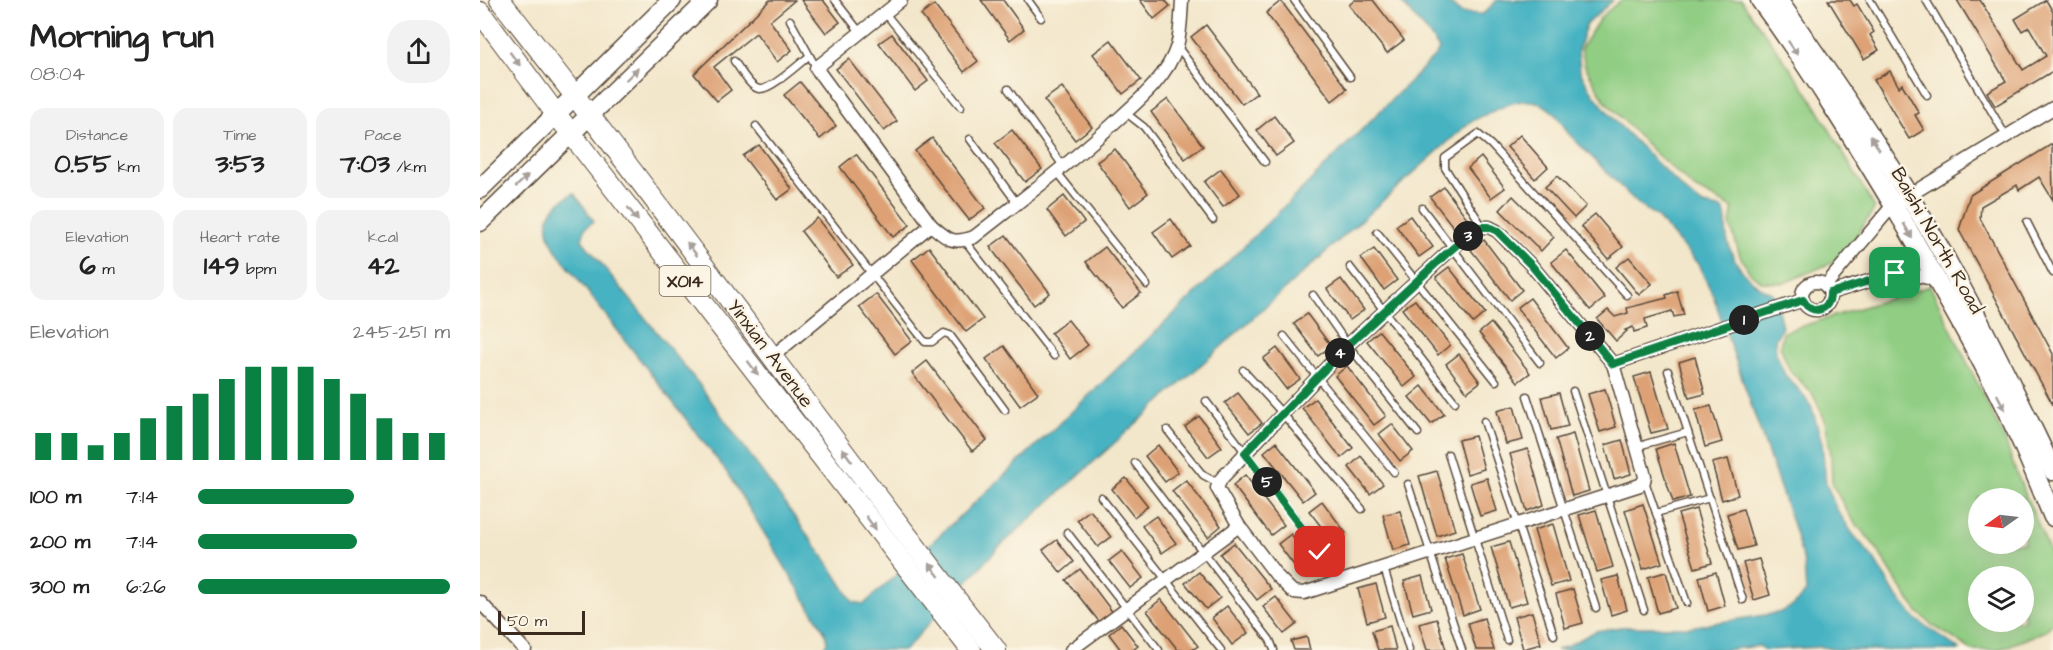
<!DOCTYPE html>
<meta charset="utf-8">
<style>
:root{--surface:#fff;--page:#f2f2f2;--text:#222;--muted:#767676;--accent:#0b8043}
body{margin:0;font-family:"Architects Daughter",sans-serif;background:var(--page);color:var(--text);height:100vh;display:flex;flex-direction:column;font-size:22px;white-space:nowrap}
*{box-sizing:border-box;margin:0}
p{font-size:20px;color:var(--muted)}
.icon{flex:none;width:33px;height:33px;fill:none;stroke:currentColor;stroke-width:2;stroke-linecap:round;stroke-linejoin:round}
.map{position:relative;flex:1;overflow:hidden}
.side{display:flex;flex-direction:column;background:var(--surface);width:480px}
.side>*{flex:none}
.needle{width:39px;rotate:256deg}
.fabs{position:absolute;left:1488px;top:488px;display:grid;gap:12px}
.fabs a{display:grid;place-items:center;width:66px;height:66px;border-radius:50%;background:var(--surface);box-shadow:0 6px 24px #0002;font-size:30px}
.scale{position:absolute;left:18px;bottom:15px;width:87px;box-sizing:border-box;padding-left:6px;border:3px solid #3b2a1e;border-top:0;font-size:16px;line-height:21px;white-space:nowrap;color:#3b2a1e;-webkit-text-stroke:4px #fcf5e5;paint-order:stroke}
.pin{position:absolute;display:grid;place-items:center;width:51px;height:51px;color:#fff;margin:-26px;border-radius:12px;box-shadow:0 3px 9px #0006}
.km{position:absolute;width:30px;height:30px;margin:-15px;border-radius:50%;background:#222;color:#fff;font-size:16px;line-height:30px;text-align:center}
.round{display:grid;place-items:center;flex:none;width:63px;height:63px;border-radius:24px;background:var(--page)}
.head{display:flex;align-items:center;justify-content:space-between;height:102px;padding:0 30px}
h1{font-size:33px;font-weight:800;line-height:45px}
.metrics{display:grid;grid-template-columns:repeat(3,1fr);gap:9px;height:102px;padding:6px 30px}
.metrics div{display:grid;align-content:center;border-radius:15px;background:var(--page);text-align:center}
.metrics b{font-size:26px;font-weight:800}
.metrics small{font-size:16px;font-weight:400}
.metrics p{font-size:16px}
.chart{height:168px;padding:12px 30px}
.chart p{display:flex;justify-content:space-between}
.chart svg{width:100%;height:108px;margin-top:6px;stroke:var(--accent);stroke-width:6}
ul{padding:0 30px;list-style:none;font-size:20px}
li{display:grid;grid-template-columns:96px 72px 1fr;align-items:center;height:45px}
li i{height:15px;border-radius:8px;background:var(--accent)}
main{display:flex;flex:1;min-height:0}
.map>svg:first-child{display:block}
.green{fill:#91ce84;stroke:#667c51;stroke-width:1.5;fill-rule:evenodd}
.water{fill:#46b3c2;stroke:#406e70;stroke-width:1.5}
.building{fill:#dda175}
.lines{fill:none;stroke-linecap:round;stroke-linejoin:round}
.lane-casing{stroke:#574638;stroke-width:9}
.street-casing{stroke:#574638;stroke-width:15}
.secondary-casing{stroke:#574638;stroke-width:21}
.primary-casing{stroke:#574638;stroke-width:22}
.lane{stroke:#fff;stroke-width:6}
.street{stroke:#fff;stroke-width:12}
.secondary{stroke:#fff;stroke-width:18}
.primary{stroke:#fff;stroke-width:20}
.oneway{fill:#a79f9a}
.route-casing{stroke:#fff;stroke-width:12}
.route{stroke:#0b8043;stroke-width:8}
.labels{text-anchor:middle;stroke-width:5;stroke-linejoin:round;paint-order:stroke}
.shield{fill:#fcf5e5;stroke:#75675a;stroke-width:1.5}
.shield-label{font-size:18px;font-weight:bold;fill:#3b2a1e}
.street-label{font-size:20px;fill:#3b2a1e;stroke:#fcf5e5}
</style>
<main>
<section class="side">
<div class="head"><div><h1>Morning run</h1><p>08:04</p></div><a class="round"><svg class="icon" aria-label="share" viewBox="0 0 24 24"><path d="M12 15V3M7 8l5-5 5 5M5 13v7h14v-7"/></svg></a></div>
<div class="metrics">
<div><p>Distance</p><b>0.55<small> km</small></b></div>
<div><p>Time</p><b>3:53</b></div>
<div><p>Pace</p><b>7:03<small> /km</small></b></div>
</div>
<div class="metrics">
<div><p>Elevation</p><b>6<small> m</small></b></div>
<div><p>Heart rate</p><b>149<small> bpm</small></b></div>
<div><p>kcal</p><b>42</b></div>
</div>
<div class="chart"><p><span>Elevation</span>245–251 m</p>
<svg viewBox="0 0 160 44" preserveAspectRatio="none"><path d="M5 44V33M15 44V33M25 44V38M35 44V33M45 44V27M55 44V22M65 44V17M75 44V11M85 44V6M95 44V6M105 44V6M115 44V11M125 44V17M135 44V27M145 44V33M155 44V33"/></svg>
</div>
<ul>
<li><b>100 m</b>7:14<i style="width:62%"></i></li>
<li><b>200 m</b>7:14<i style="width:63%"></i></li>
<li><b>300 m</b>6:26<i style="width:100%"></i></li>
</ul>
</section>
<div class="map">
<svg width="1573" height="650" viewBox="0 0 1573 650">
<rect width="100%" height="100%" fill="#fcf5e5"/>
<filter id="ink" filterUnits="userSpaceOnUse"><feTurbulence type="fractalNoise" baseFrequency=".0167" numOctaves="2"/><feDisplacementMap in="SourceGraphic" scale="12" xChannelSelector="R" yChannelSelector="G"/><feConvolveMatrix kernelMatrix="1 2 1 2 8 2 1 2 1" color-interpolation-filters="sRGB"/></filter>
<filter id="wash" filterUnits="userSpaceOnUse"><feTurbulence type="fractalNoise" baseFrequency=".008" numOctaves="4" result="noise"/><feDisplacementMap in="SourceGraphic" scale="24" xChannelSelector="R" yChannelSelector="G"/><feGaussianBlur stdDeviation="1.35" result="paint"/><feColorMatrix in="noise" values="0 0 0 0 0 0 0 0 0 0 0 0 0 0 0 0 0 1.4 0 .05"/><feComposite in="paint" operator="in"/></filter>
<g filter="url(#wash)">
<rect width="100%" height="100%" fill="#f3e7cb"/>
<g class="green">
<polygon points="1141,0 1261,0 1330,96 1395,208 1361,259 1304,283 1282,282 1270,273 1260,256 1250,224 1253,208 1214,188 1172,150 1125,101 1105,66 1101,48 1121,17"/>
<path d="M1450 286 1524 438 1536 472 1573 560V623L1565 631 1518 650H1492L1452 625 1438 612 1426 596 1395 546 1371 518 1352 484 1351 455 1345 420 1332 393 1310 371 1300 346 1303 332ZM1498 498H1544V543H1498ZM1498 576H1544V621H1498Z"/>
</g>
<path class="water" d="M919 0H966L981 13 1003 14 1017 0H1133L1106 25 1098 50 1100 72 1114 95 1136 122 1207 193 1223 205 1243 209C1249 221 1244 229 1248 242 1254 267 1271 285 1294 294L1302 327 1295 340 1296 353 1305 375 1321 392 1332 408 1342 443 1346 483 1356 508 1372 533 1394 559 1415 594 1437 620 1480 650H1359L1342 647 1284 650 1280 646 1245 650H1076L1087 646 1116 631 1141 627H1209L1298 613 1313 606 1326 592 1324 564 1314 528 1233 295 1218 264 1177 217 1159 205 1088 133C1060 81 1031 103 990 122L517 549 425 650H342L347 643 345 632 246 471 77 252C60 224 66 208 94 193L114 221 105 228 102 240 218 383 352 569 373 602 384 604C580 427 770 243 956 55L959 49 949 34Z"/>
<g id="blocks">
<g class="building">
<polygon points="290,0 315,0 290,21 312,50 297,62 276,33 234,67 251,90 237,101 214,74"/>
<polygon points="321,0 343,0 360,22 346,33"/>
<polygon points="501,0 523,0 544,29 530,40"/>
<polygon points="660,0 685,0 690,6 674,19"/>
<polygon points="875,0 893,0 924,40 907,53 869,5"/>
<polygon points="1348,0 1370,0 1374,6 1377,4 1394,32 1390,35 1399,50 1384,59"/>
<polygon points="1477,0 1500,0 1543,70 1566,56 1549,27 1542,31 1535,19 1566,0 1573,12 1573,71 1515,106 1507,92 1526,81"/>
<polygon points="801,1 867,89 852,101 786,13"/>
<polygon points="454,5 498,61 484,72 441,15"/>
<polygon points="726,25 777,93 762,104 711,37"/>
<polygon points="412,34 448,81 435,91 399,43"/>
<polygon points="631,40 661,80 643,94 613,54"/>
<polygon points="369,59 417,121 404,131 356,69"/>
<polygon points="1410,71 1419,87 1422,84 1439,113 1435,115 1444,130 1429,139 1394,80"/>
<polygon points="320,82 356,126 340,139 304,95"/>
<polygon points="582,87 612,127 595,140 564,100"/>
<polygon points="688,99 723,146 705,159 671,112"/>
<polygon points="794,116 814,143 796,156 777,130"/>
<polygon points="532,130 562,169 545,182 515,143"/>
<polygon points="1040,135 1068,167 1055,179 1027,147"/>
<polygon points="452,138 505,208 489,220 435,151"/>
<polygon points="1572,144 1573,200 1559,177 1539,190 1537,185 1501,206 1500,218 1573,354 1573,405 1479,230 1490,195"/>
<polygon points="279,145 312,189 297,200 263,156"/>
<polygon points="635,149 668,193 650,207 617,162"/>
<polygon points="376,154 430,225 413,237 360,167"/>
<polygon points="1001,157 1025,188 1011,198 988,168"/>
<polygon points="741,169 760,194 743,207 724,182"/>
<polygon points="1077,176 1106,206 1094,218 1065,187"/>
<polygon points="964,187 987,218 974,228 950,197"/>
<polygon points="584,196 604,222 586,236 567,210"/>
<polygon points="1033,196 1074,237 1061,251 1020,210"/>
<polygon points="1115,214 1143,247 1128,259 1101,226"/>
<polygon points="930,216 953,247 939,257 916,226"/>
<polygon points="337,218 373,265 356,277 321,231"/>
<polygon points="691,219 710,246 692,259 673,232"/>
<polygon points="526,235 570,293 554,305 510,247"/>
<polygon points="1004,240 1042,290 1030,300 991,250"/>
<polygon points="449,247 503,319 486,332 432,260"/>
<polygon points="625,247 661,293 642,308 606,262"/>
<polygon points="894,249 917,280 904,290 881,258"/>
<polygon points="1086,250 1125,298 1110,310 1071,262"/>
<polygon points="1149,257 1172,284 1159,295 1136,267"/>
<polygon points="969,267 1005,313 993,323 956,277"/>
<polygon points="861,279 884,310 870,320 847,289"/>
<polygon points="1197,291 1204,315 1194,317 1192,311 1165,319 1167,328 1154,332 1153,327 1145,330 1147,331 1136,341 1117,319 1128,310 1135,317 1148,313 1147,308 1187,298 1186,295"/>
<polygon points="396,294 432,341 415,354 379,307"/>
<polygon points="1050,298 1088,348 1076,358 1037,308"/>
<polygon points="935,300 970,345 958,355 922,309"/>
<polygon points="827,314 851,346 838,356 814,324"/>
<polygon points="588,320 608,345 590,359 571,333"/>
<polygon points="1011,323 1050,373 1038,382 999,333"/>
<polygon points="899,331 936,377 924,387 887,341"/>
<polygon points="524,346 558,393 540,406 506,359"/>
<polygon points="797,348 820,379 806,389 783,359"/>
<polygon points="979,354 1000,382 987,392 966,364"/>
<polygon points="1215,357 1225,394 1209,398 1199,362"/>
<polygon points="447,361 507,440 492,451 432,373"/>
<polygon points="867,366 906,416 894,425 855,376"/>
<polygon points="1171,372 1188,429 1171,433 1154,377"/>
<polygon points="942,386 964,414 951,424 929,397"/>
<polygon points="1125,389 1136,427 1120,432 1108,394"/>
<polygon points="758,393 782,423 769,433 745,403"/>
<polygon points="1079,393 1088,426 1071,430 1062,397"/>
<polygon points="835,399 873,448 861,458 822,408"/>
<polygon points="1034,406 1043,440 1026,444 1017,411"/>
<polygon points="1231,406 1242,442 1225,447 1215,410"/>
<polygon points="719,416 742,447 728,457 705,427"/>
<polygon points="912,424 933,451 920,461 899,434"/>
<polygon points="1093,434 1109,491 1092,496 1076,439"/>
<polygon points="995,436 1004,469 987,474 978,440"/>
<polygon points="1142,440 1151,474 1134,479 1125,445"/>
<polygon points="796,442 835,492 823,501 784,452"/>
<polygon points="1194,443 1210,497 1193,502 1176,449"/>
<polygon points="678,445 698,472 685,482 665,456"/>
<polygon points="1048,449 1064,505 1047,511 1030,454"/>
<polygon points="881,456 903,484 890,494 869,467"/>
<polygon points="1248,459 1258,495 1242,500 1232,463"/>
<polygon points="957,471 975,530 957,536 939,476"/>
<polygon points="765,475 804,525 791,535 753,485"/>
<polygon points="646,478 668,506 654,517 632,489"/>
<polygon points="1007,478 1017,511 1000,516 990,483"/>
<polygon points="706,480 741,526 728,537 692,491"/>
<polygon points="842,501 866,533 853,542 829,511"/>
<polygon points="1163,504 1182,563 1163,569 1145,510"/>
<polygon points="1216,509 1232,563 1215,568 1198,514"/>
<polygon points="1263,509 1274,546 1258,550 1247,514"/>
<polygon points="610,510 631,537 618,547 597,520"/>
<polygon points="1116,510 1133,567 1117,572 1099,515"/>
<polygon points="920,511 930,545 913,550 903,515"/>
<polygon points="676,516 696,543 682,553 662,526"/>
<polygon points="1073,524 1089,581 1071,586 1054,530"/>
<polygon points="811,534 832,562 819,572 798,544"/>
<polygon points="577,540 594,562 581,573 563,550"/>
<polygon points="1029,542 1047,602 1029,607 1011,547"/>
<polygon points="754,543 791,589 777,600 740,554"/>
<polygon points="642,551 663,578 650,588 629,561"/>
<polygon points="982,554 1000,609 983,615 965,559"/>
<polygon points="1279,559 1290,595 1274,600 1263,563"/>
<polygon points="600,569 634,614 621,624 586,580"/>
<polygon points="719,572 740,598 726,609 705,583"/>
<polygon points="1186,572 1196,608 1178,613 1168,577"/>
<polygon points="1236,572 1245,606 1228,611 1219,577"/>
<polygon points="942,576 951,609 933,614 924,581"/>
<polygon points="1138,576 1147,610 1131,615 1121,580"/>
<polygon points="896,584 905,617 887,622 878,589"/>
<polygon points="1093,589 1103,623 1085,628 1076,594"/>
<polygon points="796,597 817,624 804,634 783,607"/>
<polygon points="681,599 718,646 712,650 698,650 667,611"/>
<polygon points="747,606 768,633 752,645 732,618"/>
<polygon points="1052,612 1061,644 1043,649 1034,617"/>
<polygon points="1004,618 1014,650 996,650 988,623"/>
<polygon points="957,619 966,650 947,650 939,624"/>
<polygon points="641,624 658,646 653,650 641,650 629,634"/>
<polygon points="910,626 916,650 898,650 892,631"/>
<polygon points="827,637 830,650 814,650 811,641"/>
</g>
</g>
</g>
<g filter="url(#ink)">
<use href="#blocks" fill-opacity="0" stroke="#574638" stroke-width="1.5"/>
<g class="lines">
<defs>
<g id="lane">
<polyline points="355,0 380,32"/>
<polyline points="548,0 561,18"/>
<polyline points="814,0 870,77"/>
<polyline points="1390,0 1447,95"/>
<polyline points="1446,0 1526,136"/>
<polyline points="405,13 481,107"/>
<polyline points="310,20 336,67"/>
<polyline points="697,46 785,162"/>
<path d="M254 61C260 68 269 87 279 89 290 91 320 63 329 56"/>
<polyline points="528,89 583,166"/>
<polyline points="646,113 664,127 733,220"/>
<polyline points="276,126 445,342 452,342 464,333 470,335 525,410"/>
<polyline points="490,139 537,203"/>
<polyline points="577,172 667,285"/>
<polyline points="942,208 1060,363"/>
<polyline points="1547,222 1573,273"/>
<polyline points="1003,227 965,168 965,158 998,134 1011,145 1147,295"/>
<polyline points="897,232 1016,381"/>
<polyline points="485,241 574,356"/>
<polyline points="870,267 975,402"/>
<polyline points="833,295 868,345 938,433"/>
<polyline points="804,336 914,472"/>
<polyline points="763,370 803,414 882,509"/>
<polyline points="1188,371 1263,600"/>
<polyline points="1093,391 1164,610"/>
<polyline points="1047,396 1116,608"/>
<polyline points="726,401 840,551"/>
<polyline points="1004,421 1074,635"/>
<polyline points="687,430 723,475 738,483"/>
<polyline points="1158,446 1208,432"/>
<polyline points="968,454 1027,640"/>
<polyline points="655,463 790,640 794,650"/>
<polyline points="1165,481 1207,603"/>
<polyline points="928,484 982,650"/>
<polyline points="621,497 741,650"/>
<polyline points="1176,513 1230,498"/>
<polyline points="587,532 679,650"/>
<polyline points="904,568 929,650"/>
</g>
<g id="street">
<path d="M451 225C467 239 472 245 494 237 541 200 589 164 633 124 657 102 687 78 697 46 701 32 701 15 702 0"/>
<circle cx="1336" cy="296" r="14"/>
<polyline points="1346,285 1413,205 1573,108"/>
<polyline points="1350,293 1415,273 1426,273 1456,280"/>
<polyline points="293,356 451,225 336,68 421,0"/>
<polyline points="1133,364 1052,266 1017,231 1009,227 998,227 966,254 868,345 741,479 737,488 759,526 797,576 813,592 824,593 1160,485 1164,481 1165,476 1133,364 1323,300"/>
<polyline points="0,602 45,650"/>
<polyline points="591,650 759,526"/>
</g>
<g id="secondary">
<path d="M1280 0C1332 71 1378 146 1423 221 1464 293 1507 366 1541 441 1552 466 1562 491 1573 517"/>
<path d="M1298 0C1355 82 1413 165 1462 252 1502 324 1538 397 1573 471"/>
<polyline points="0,189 192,0"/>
<polyline points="0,222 228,0"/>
</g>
<g id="primary">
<path d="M20 0C190 214 347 436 516 650"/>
<polyline points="0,12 76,114 491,650"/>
</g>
</defs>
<use href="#lane" class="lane-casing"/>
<use href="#street" class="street-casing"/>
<use href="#secondary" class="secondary-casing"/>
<use href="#primary" class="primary-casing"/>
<use href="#lane" class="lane"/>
<use href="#street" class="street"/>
<use href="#secondary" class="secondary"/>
<use href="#primary" class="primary"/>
</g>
<defs><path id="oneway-solid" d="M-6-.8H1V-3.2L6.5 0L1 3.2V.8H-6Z" transform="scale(1.5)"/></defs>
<g class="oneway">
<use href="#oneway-solid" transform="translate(1313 48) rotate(55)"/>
<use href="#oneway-solid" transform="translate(35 59) rotate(53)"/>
<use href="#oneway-solid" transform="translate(152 74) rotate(-44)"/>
<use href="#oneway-solid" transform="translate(1395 143) rotate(-123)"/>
<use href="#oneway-solid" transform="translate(42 181) rotate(-44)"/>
<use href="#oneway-solid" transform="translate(153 214) rotate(52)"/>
<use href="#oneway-solid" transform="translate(1428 231) rotate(60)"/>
<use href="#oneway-solid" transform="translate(212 249) rotate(-127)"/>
<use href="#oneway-solid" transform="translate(273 368) rotate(53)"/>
<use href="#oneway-solid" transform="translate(1521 402) rotate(63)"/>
<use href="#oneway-solid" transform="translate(367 455) rotate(-127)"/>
<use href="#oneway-solid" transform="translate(391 523) rotate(53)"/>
<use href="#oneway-solid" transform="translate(454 570) rotate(-128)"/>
</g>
</g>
<g class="lines" filter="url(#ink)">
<defs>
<path id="route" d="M840 552 765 453 868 345 966 254 998 227H1009L1017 231 1052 266 1133 364 1323 300C1331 316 1351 311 1350 293L1415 273"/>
</defs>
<use href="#route" class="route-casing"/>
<use href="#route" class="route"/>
</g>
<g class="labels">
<rect class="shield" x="179.5" y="266" width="51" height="30" rx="4.5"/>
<g class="shield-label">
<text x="205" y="287">X014</text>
</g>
<g class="street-label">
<text transform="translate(1458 240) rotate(60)" y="7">Baishi North Road</text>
<text transform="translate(291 353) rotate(53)" y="7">Yinxian Avenue</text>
</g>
</g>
</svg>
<div class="fabs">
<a><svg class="needle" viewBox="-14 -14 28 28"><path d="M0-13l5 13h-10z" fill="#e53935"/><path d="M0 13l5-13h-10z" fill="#767676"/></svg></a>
<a><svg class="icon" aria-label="layers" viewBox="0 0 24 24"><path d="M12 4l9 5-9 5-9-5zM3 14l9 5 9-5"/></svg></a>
</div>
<div class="scale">50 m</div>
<div class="pin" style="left:1415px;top:273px;background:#1e9e55"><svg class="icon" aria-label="arrive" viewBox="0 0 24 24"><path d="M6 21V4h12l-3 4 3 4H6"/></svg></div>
<div class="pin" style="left:840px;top:552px;background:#d93025"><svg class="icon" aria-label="check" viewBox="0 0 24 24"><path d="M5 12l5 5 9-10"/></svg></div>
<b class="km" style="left:1264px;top:320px">1</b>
<b class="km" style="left:1110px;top:336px">2</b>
<b class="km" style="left:988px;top:236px">3</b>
<b class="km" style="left:860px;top:353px">4</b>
<b class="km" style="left:787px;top:482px">5</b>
</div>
</main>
